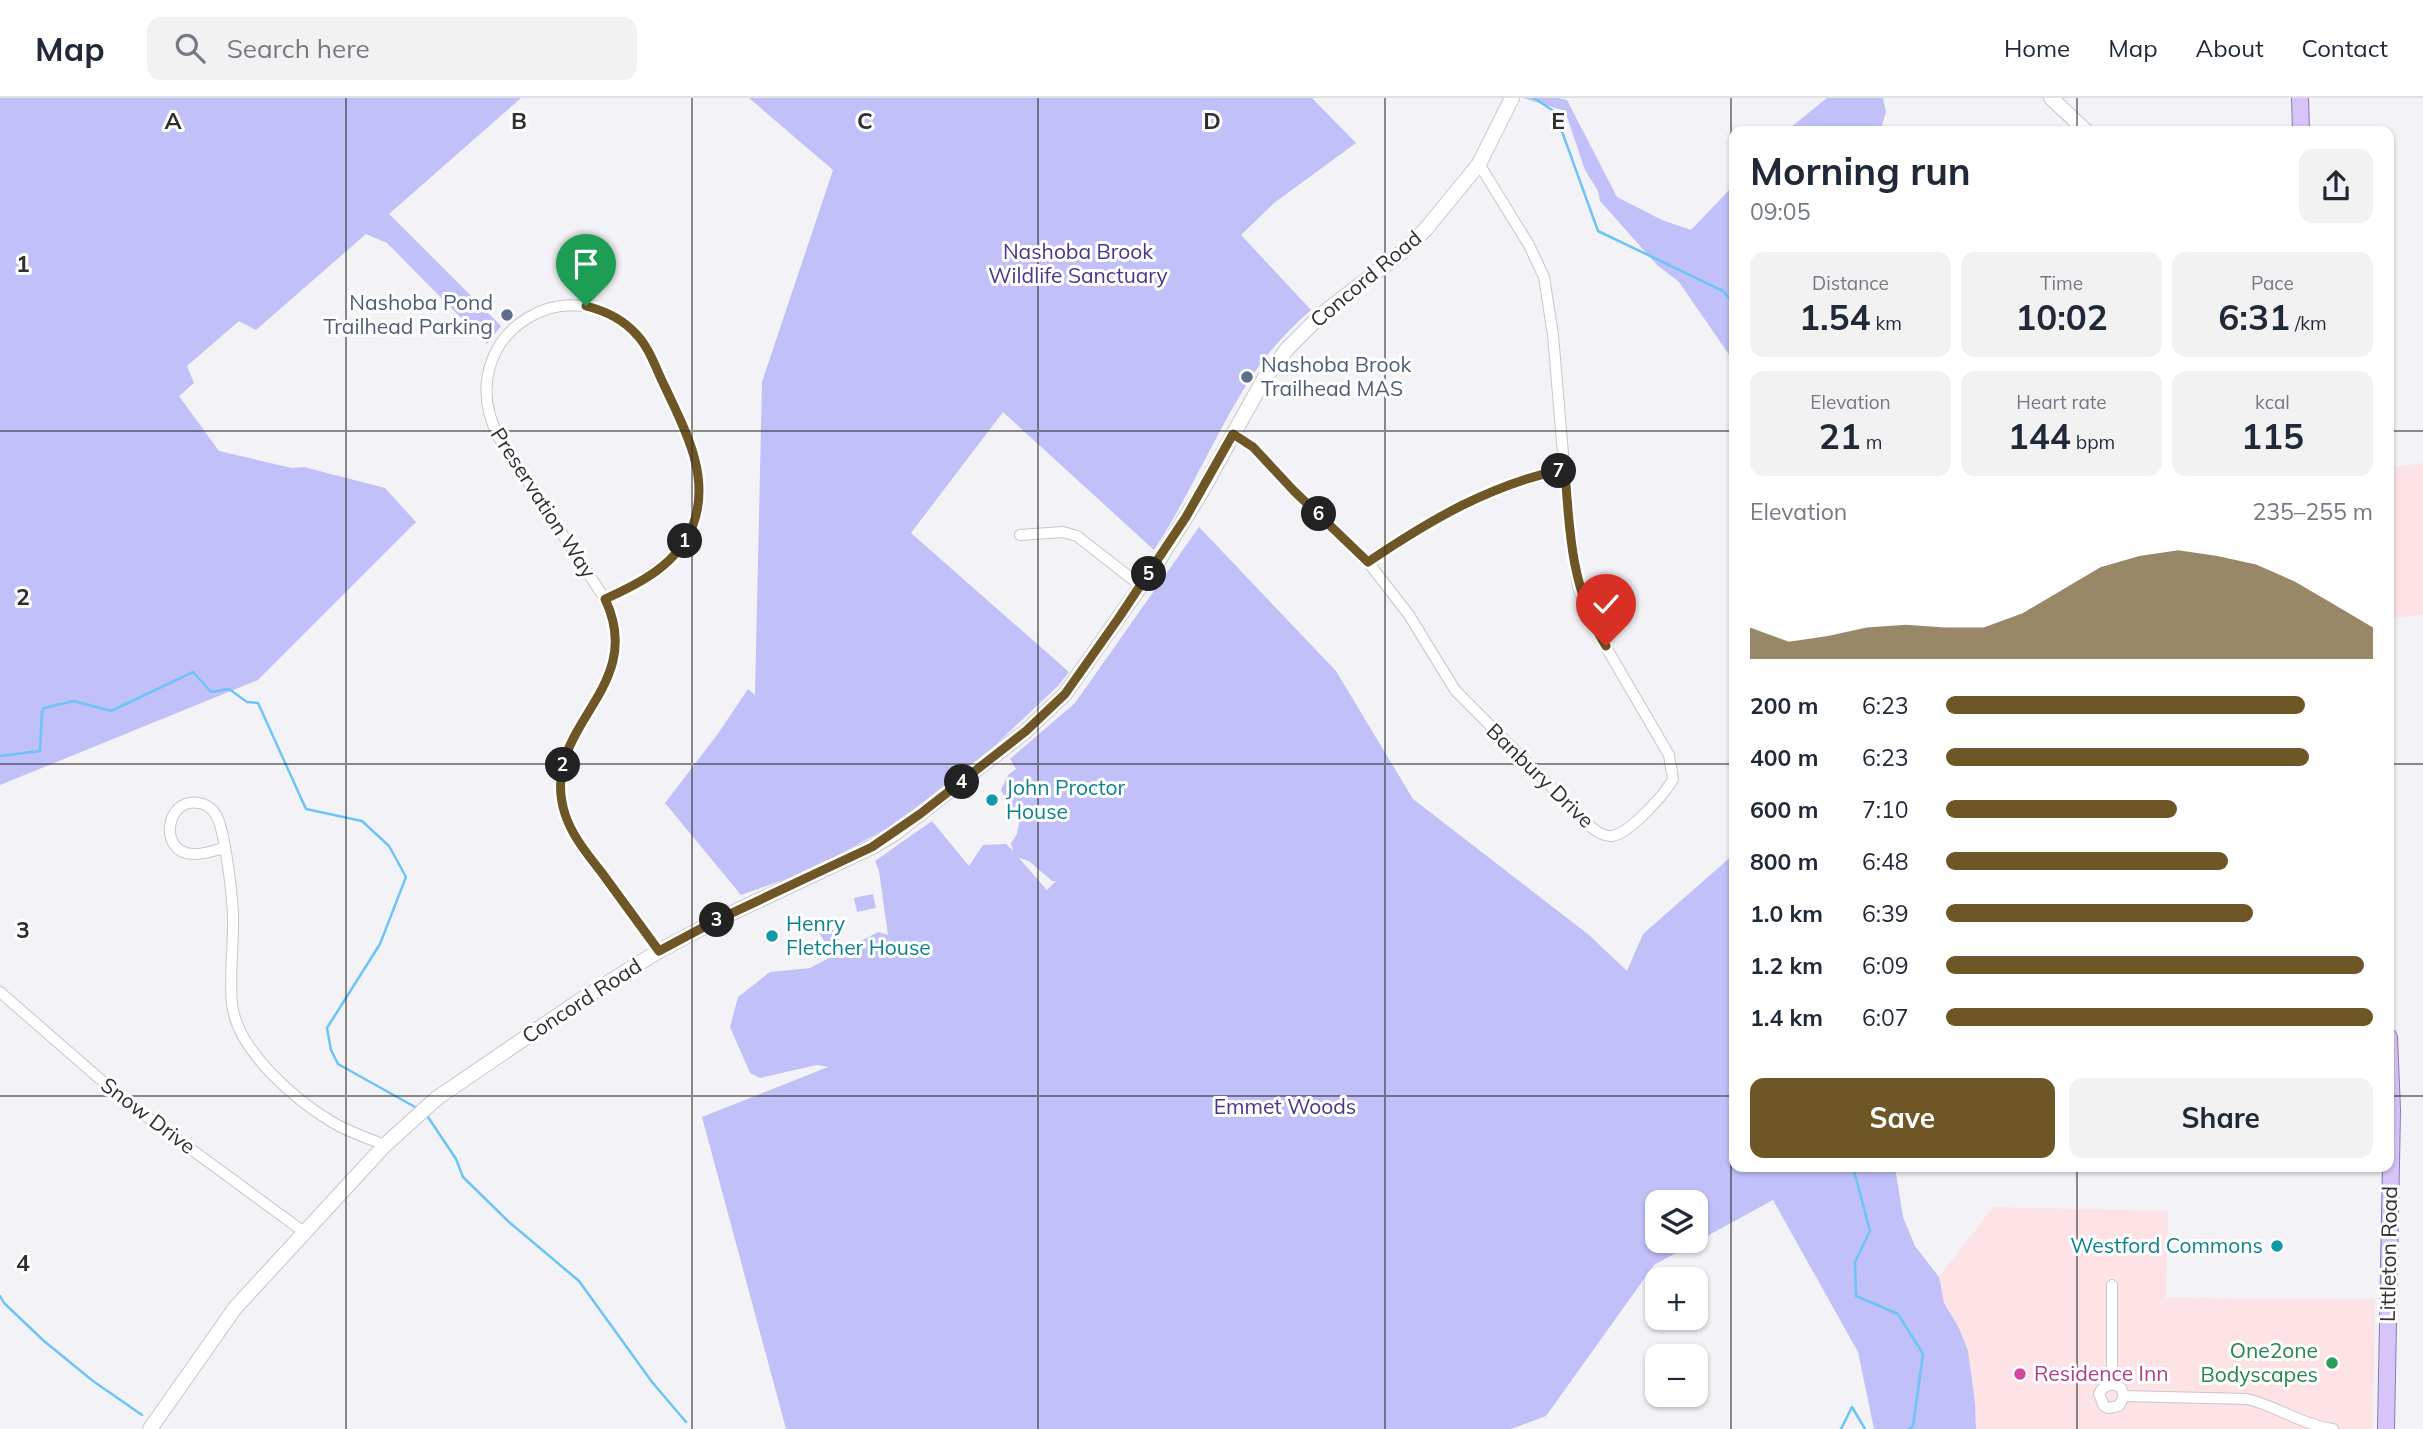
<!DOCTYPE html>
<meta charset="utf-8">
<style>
:root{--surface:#fff;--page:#f2f2f3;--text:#1f2937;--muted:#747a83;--line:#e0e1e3;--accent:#6f5627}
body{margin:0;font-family:Mulish,sans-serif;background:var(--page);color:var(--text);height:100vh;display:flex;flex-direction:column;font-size:26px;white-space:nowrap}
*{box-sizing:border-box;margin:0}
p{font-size:23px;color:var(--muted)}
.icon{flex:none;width:38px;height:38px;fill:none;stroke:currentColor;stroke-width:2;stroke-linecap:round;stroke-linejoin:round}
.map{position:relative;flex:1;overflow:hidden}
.drawer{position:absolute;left:1729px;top:28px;width:665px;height:1046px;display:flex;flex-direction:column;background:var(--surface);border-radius:14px;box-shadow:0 2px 5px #0004}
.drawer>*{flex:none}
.tools{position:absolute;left:1645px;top:1092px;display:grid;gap:14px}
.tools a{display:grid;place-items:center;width:63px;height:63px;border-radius:14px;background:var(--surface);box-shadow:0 2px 5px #0004;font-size:35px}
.pin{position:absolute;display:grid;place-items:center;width:60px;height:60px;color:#fff;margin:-72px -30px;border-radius:50% 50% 50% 0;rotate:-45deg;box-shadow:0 0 7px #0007}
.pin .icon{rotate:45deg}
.km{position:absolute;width:35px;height:35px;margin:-18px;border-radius:50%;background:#222;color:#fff;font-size:19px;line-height:35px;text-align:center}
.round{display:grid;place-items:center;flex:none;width:74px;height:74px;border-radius:14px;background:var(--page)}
.summary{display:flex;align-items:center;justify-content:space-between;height:119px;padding:0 21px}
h1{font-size:38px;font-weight:700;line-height:52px}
.metrics{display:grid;grid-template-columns:repeat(3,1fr);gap:10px;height:119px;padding:7px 21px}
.metrics div{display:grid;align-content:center;border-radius:14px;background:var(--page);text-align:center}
.metrics b{font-size:35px;font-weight:700}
.metrics small{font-size:19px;font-weight:400}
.metrics p{font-size:19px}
.chart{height:196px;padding:14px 21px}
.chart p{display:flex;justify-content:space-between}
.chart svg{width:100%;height:126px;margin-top:7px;fill:var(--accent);opacity:.7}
.primary-button{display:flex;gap:14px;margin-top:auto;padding:14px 21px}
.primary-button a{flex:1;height:80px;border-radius:14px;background:var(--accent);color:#fff;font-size:28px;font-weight:700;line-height:80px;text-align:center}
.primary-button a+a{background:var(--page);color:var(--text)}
ul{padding:0 21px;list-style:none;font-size:23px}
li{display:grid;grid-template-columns:112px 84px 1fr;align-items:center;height:52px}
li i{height:18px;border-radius:9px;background:var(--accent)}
header{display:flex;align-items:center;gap:42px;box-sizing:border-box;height:98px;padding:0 35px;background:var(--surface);border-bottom:2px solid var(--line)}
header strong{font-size:33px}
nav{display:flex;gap:38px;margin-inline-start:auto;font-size:24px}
.search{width:490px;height:63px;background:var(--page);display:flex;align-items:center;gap:18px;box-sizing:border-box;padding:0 24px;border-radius:14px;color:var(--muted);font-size:26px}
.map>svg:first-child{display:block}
.commercial{fill:#fde2e6}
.green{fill:#c1c0f8;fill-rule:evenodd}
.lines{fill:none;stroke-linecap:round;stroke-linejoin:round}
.stream{stroke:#6dc4f6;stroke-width:2.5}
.minor-casing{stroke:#c7c7cb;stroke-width:12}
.secondary-casing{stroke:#c7c7cb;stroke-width:16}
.primary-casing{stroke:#8b78b0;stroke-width:18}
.minor{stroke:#fff;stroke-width:10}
.secondary{stroke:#fff;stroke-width:14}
.primary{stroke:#d7c5f9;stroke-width:16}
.route-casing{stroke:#fff;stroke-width:14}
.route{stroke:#6f5627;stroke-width:9}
.grid{fill:none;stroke:#2f2f30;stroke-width:2;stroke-opacity:0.55}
.service-dot{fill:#5c6f8a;stroke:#fff;stroke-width:2.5}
.culture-dot{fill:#0f9aa8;stroke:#fff;stroke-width:2.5}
.leisure-dot{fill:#2e9e5b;stroke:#fff;stroke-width:2.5}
.hotel-dot{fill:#d1479c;stroke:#fff;stroke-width:2.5}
.labels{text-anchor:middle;stroke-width:6;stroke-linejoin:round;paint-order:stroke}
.park-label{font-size:21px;fill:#45368e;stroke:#fff}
.street-label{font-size:21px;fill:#2f2f30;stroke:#fff}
.service-label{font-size:21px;fill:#4e5e75;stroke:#fff;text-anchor:end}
.culture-label{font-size:21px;fill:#0d838f;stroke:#fff;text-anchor:start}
.leisure-label{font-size:21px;fill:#27864d;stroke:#fff;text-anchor:end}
.hotel-label{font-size:21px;fill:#b23c85;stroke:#fff;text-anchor:start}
.grid-label{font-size:23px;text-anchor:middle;font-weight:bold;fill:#2f2f30;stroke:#fff;stroke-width:6;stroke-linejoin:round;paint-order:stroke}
</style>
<header>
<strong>Map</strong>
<div class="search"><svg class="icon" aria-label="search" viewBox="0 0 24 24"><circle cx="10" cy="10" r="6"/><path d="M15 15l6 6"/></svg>Search here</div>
<nav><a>Home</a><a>Map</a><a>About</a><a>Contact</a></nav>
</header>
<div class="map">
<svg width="2423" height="1331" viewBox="0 0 2423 1331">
<rect width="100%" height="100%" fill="#f3f3f7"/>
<g class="commercial">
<polygon points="2423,365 2423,517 2390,520 2392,463 2389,425 2389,370"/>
<polygon points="1993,1109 2168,1113 2166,1200 2375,1201 2373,1331 1976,1331 1975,1305 1959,1230 1944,1205 1939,1179"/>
</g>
<g class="green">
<polygon points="0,0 521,0 389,116 501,228 487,246 387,145 366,136 256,232 239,223 187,268 194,285 179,298 219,353 292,370 304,369 385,390 416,424 258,582 0,687"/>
<path d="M749 0H1312L1356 45 1274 105 1241 137 1311 212C1288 232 1266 256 1250 281 1215 336 1190 397 1154 452L1003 314 911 435 1069 574 1058 588 991 651 890 729 808 773 741 797 665 705 717 637 748 591 755 597 762 284 833 72Z"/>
<polygon points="1523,0 1558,0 1567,2 1617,99 1662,122 1691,132 1734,87 1734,264 1679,184 1657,167 1600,103 1598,93 1585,72 1565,13"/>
<polygon points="1827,0 1883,0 1886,14 1880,33 1786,33"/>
<path d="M1199 429 1336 573 1413 701 1589 837 1627 873 1643 836 1734 756V1069H1895L1903 1119 1915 1148 1939 1179 1944 1205 1959 1230 1968 1253 1975 1305 1976 1331H1874L1858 1254 1773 1102 1654 1167 1546 1318 1511 1331H786L702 1019 828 969 817 967 760 980 750 975 730 929 738 899 770 874 810 870 878 834 888 837 879 773 875 763 932 723 969 768 983 747 1006 746 1013 753 1011 745 1017 736 1019 725 1001 692 1008 677 1016 671 1010 661 1075 605ZM1019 760 1029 763 1052 783H1056L1047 792ZM1657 1104H1696V1143H1657Z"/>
<polygon points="873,796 876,810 857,814 854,800"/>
<polygon points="829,826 839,842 828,849 818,833"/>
</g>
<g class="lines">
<g class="stream">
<polyline points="1534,0 1555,14 1598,133 1723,193 1734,206"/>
<polyline points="0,658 40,653 42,614 44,610 74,603 111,613 193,574 211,594 229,591 247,604 258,605 306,711 362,723 389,748 406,779 380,846 327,930 331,952 338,966 415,1009"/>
<polyline points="426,1016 456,1061 463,1079 509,1124 579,1183 652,1284 686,1324"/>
<polyline points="1853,1069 1870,1133 1855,1164 1856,1198 1898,1216 1923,1256 1913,1328 1909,1331"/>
<polyline points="0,1198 4,1205 44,1243 93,1283 142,1317"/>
<polyline points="1841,1331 1852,1309 1865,1331"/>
</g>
<defs>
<g id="minor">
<path d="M1233 336 1253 349 1294 393 1368 464 1409 517 1455 592 1591 729C1597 734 1604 739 1612 738 1629 736 1665 696 1673 681L1669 657 1593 527 1578 489 1567 403 1553 237 1544 179 1529 147 1479 66"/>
<polyline points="1020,437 1063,434 1077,438 1141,488"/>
<path d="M1368 464C1430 422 1491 386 1565 371"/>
<path d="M605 501C749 435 699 362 647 250 580 154 445 236 499 340L605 501C649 593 537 628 565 716 572 738 588 757 602 775 621 801 640 827 659 853"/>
<path d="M224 750C215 752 203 757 193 756 158 755 165 699 199 705 206 706 213 711 216 717 225 731 232 797 233 816 234 846 229 876 232 906 237 952 294 1001 332 1024 349 1034 367 1040 385 1047"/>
<polyline points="0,894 124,1002 304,1134"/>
<polyline points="2112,1187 2112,1286"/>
<path d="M2124 1298 2121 1290C2112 1284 2103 1287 2099 1296L2104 1308 2108 1310 2119 1308 2124 1298 2247 1301C2277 1308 2302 1327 2333 1331"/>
</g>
<g id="secondary">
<polyline points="2051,0 2086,33"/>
<polyline points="150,1331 235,1210 385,1047 437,1000 582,901 659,853 715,823 872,749 894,736 1026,633 1065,596 1157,465 1199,398 1264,281 1287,251 1321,217 1402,154 1425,132 1479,66 1512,0"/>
</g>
<g id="primary">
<polyline points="2300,0 2301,33"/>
<polyline points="2386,1331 2392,1012 2389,939"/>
</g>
</defs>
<use href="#minor" class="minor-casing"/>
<use href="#secondary" class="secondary-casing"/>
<use href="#primary" class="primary-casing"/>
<use href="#minor" class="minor"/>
<use href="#secondary" class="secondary"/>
<use href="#primary" class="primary"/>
</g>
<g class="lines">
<defs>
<path id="route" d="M586 208C606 213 623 221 637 237 650 251 656 271 665 289 685 332 711 378 693 427 678 466 641 485 605 501 649 593 537 628 565 716 572 738 588 757 602 775 621 801 640 827 659 853L715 823 872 749 920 716 1026 633 1065 596 1118 521 1186 419 1233 336 1253 349 1294 393 1368 464C1430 422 1491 386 1565 371 1569 434 1572 494 1606 548"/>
</defs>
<use href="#route" class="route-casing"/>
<use href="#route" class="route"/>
</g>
<path class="grid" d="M346 0V1331M692 0V1331M1038 0V1331M1385 0V1331M1731 0V1331M2077 0V33M0 333H1734M2389 333H2423M0 666H1734M2389 666H2423M0 998H1734M2389 998H2423M2077 1069V1331"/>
<g class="service-dot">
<circle cx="507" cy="217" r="7"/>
<circle cx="1247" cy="279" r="7"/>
</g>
<g class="culture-dot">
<circle cx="992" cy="702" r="7"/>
<circle cx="772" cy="838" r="7"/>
<circle cx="2277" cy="1148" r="7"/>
</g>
<circle class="leisure-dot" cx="2332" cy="1265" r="7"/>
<circle class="hotel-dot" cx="2020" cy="1276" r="7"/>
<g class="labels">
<g class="park-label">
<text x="1078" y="161">Nashoba Brook<tspan x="1078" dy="24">Wildlife Sanctuary</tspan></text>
<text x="1285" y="1016">Emmet Woods</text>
</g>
<g class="street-label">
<text transform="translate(1366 181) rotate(-40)" y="7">Concord Road</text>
<text transform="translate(543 405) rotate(57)" y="7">Preservation Way</text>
<text transform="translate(1540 678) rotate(44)" y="7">Banbury Drive</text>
<text transform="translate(582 903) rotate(-33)" y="7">Concord Road</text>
<text transform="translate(148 1018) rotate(37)" y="7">Snow Drive</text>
<text transform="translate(2389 1156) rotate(-89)" y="7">Littleton Road</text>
</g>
<g class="service-label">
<text x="493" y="212">Nashoba Pond<tspan x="493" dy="24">Trailhead Parking</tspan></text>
<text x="1261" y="274" text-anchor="start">Nashoba Brook<tspan x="1261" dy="24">Trailhead MAS</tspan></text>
</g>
<g class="culture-label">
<text x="1006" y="697">John Proctor<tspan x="1006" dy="24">House</tspan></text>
<text x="786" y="833">Henry<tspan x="786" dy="24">Fletcher House</tspan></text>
<text x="2263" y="1155" text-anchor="end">Westford Commons</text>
</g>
<g class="leisure-label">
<text x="2318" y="1260">One2one<tspan x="2318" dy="24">Bodyscapes</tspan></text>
</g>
<g class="hotel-label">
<text x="2034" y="1283">Residence Inn</text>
</g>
</g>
<g class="grid-label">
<text x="173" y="31">A</text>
<text x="519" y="31">B</text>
<text x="865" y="31">C</text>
<text x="1212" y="31">D</text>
<text x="1558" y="31">E</text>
<text x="23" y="174">1</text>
<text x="23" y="507">2</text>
<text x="23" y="840">3</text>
<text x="23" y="1173">4</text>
</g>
</svg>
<div class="tools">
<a><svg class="icon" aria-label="layers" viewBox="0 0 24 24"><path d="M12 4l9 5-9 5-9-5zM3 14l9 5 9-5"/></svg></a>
<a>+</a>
<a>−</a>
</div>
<div class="pin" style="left:586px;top:208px;background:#1e9e55"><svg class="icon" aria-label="arrive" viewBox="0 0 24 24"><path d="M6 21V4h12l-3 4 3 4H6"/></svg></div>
<div class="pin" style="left:1606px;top:548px;background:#d93025"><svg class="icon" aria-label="check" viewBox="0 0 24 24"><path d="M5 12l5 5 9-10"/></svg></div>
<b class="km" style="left:685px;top:443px">1</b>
<b class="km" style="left:563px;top:667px">2</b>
<b class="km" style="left:717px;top:822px">3</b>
<b class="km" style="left:962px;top:684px">4</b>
<b class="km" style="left:1149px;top:476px">5</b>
<b class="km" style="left:1319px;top:416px">6</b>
<b class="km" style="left:1559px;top:373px">7</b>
<section class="drawer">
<div class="summary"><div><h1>Morning run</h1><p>09:05</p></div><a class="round"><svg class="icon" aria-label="share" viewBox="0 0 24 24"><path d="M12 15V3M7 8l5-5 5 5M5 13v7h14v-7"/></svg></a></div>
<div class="metrics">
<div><p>Distance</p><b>1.54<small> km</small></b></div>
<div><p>Time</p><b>10:02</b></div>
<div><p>Pace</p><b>6:31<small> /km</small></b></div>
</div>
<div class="metrics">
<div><p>Elevation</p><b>21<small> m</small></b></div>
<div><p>Heart rate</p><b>144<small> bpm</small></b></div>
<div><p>kcal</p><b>115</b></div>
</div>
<div class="chart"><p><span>Elevation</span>235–255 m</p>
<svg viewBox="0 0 160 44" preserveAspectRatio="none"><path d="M0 44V33L10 38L20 36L30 33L40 32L50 33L60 33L70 28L80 20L90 12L100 8L110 6L120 8L130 11L140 17L150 25L160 33V44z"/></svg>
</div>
<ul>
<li><b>200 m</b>6:23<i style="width:84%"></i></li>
<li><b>400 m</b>6:23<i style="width:85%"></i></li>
<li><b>600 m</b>7:10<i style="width:54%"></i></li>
<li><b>800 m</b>6:48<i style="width:66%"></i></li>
<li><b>1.0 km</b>6:39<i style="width:72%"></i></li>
<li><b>1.2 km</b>6:09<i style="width:98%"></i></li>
<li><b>1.4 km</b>6:07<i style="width:100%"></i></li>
</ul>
<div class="primary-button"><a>Save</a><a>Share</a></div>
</section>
</div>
